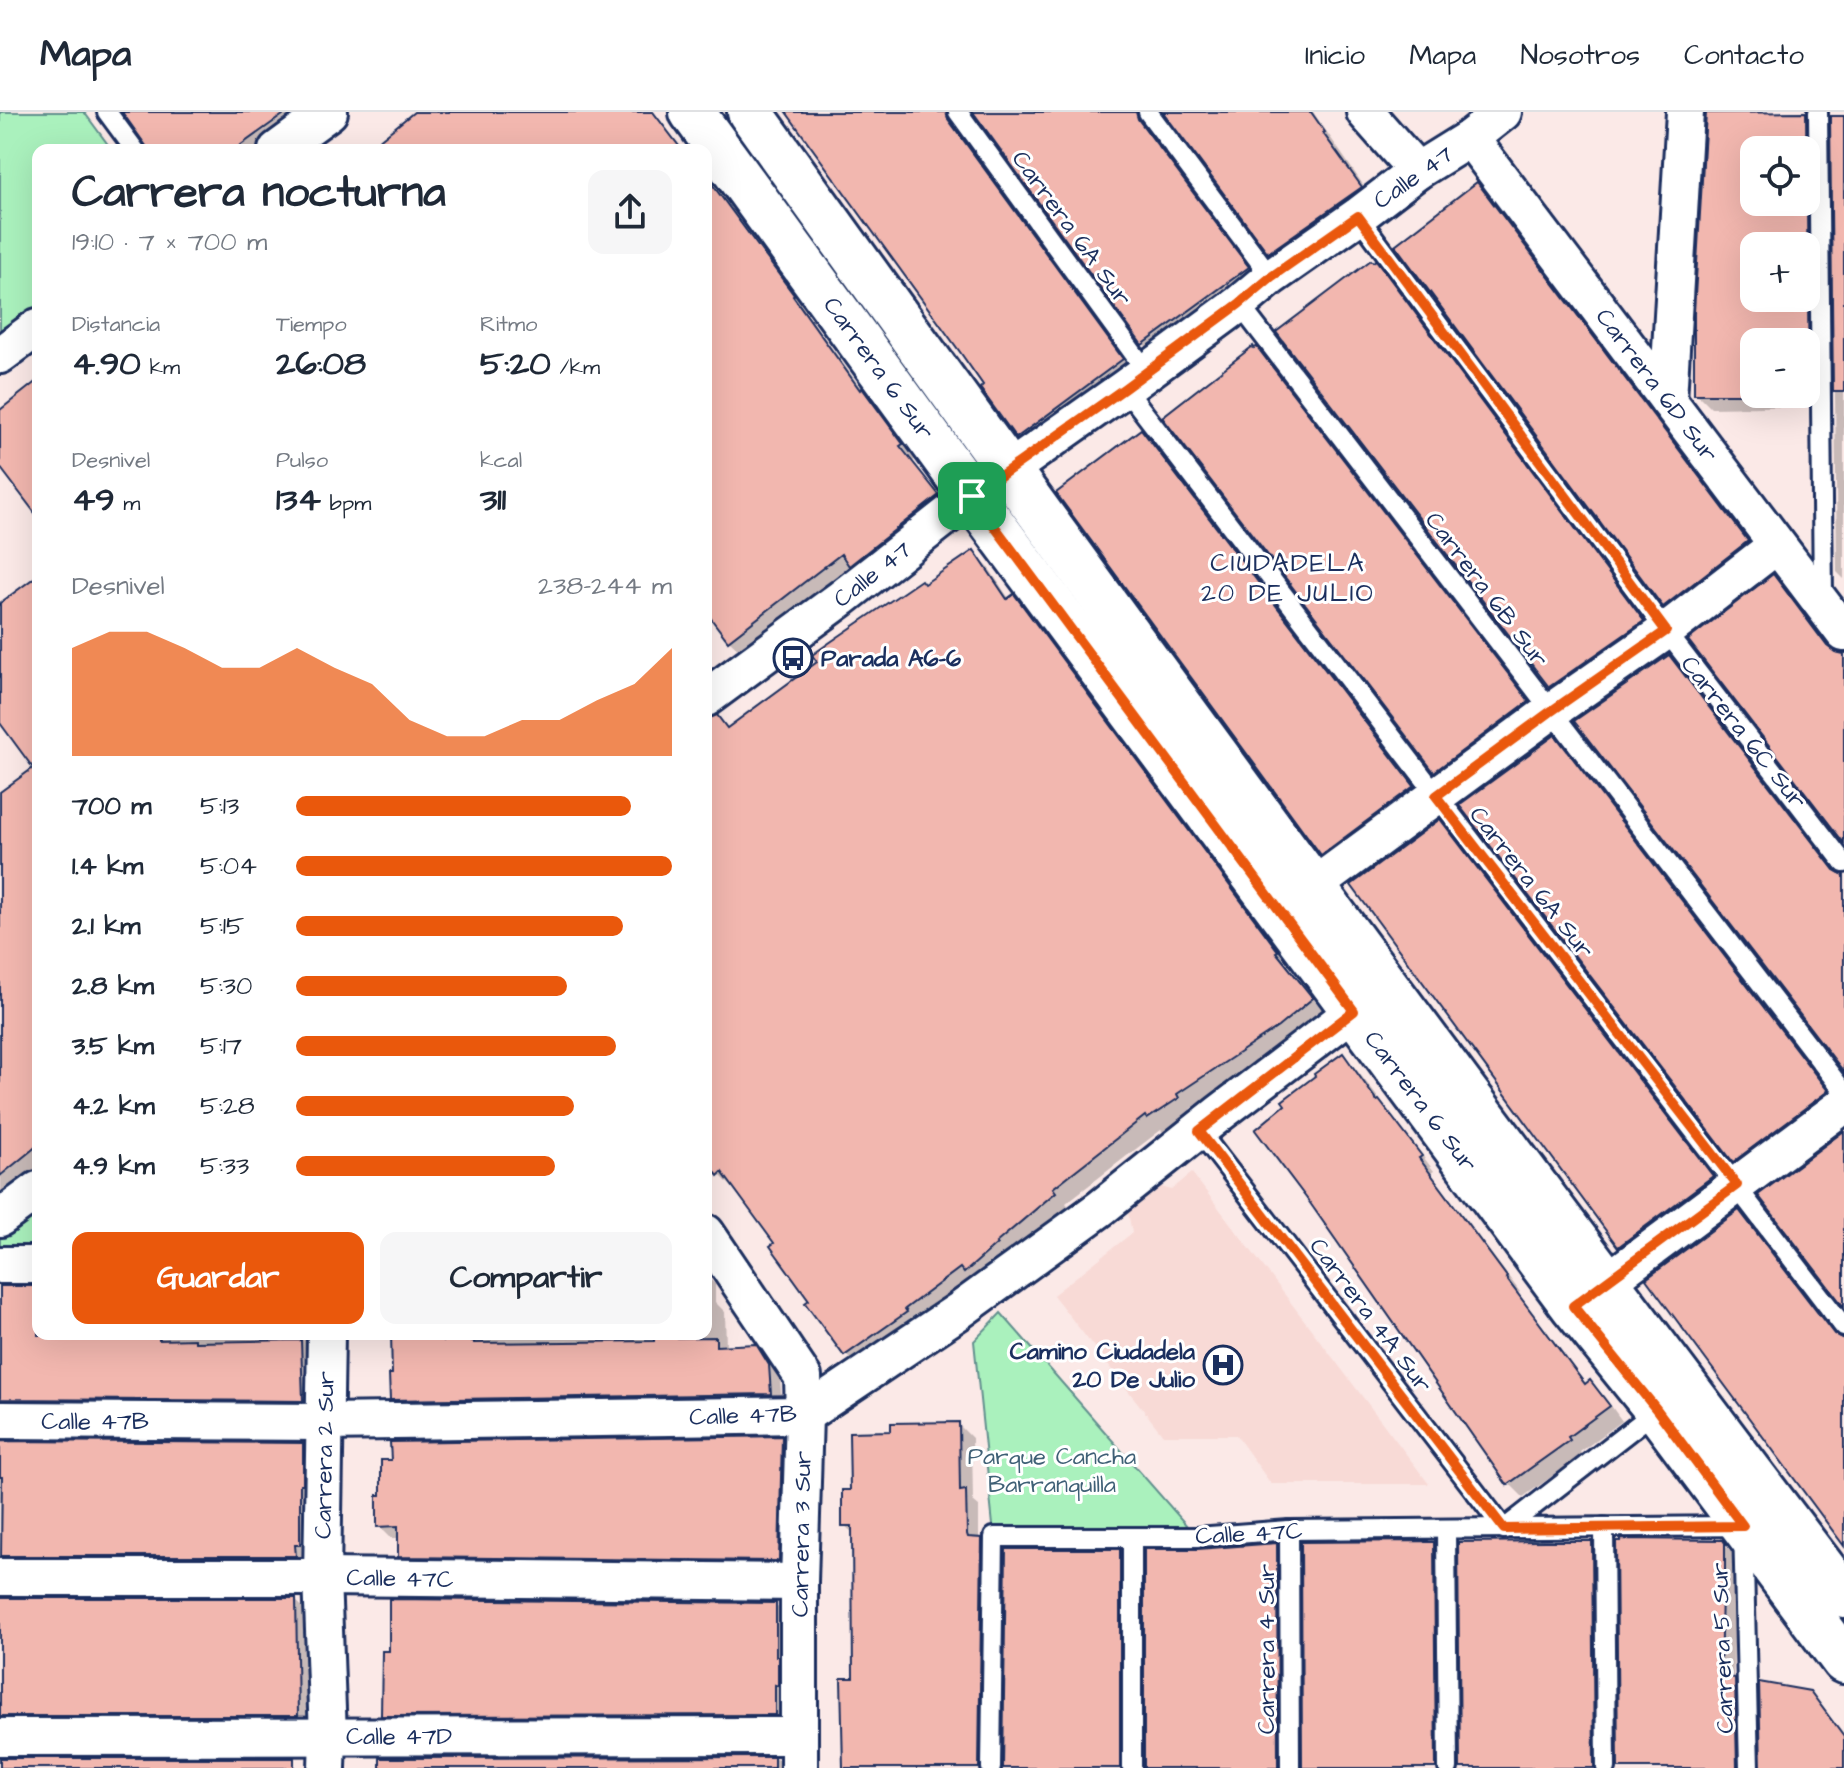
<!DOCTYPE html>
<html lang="es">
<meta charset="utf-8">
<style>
:root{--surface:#fff;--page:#f6f6f7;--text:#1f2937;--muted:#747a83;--line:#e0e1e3;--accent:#ea580c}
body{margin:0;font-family:"Architects Daughter",sans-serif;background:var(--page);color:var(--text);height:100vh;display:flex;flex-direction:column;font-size:30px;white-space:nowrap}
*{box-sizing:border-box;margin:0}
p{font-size:26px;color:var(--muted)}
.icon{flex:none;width:44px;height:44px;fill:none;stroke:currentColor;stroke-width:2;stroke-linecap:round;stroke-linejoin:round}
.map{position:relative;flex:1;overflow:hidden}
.sheet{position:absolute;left:32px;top:32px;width:680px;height:1196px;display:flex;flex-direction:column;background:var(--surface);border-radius:16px;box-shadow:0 8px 32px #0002}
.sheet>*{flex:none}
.tools{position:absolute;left:1740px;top:24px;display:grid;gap:16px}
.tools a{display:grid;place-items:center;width:80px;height:80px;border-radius:16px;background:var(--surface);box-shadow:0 8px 32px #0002;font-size:40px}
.pin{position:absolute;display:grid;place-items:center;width:68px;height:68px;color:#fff;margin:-34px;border-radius:16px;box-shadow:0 4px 12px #0006}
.round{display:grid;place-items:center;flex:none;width:84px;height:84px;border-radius:16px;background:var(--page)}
.headline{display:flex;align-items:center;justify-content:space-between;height:136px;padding:0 40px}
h1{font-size:44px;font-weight:700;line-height:60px}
.figures{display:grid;grid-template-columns:repeat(3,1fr);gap:12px;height:136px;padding:8px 40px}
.figures div{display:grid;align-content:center}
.figures b{font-size:34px;font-weight:700}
.figures small{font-size:22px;font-weight:400}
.figures p{font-size:22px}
.chart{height:224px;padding:16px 40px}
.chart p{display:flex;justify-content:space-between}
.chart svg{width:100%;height:144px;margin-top:8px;fill:var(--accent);opacity:.7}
.cta{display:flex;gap:16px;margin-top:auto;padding:16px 40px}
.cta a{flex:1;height:92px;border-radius:16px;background:var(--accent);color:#fff;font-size:32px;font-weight:700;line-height:92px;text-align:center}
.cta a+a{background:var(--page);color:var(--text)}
ul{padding:0 40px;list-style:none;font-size:26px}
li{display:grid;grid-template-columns:128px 96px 1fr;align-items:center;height:60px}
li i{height:20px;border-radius:10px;background:var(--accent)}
header{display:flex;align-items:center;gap:48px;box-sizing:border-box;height:112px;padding:0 40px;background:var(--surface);border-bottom:2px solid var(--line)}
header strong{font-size:38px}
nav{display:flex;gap:44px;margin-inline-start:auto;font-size:28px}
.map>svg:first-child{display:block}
.built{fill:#f8dad6}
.green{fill:#aaf1bd;stroke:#62908e;stroke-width:2}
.shadow{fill:#0003;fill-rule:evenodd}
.building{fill:#f2b7af;stroke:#1b2f5e;stroke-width:2;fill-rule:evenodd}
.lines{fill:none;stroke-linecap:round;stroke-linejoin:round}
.service-casing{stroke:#1b2f5e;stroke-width:24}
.minor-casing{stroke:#1b2f5e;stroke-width:42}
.tertiary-casing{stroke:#1b2f5e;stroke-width:50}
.service{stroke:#fff;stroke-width:18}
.minor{stroke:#fff;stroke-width:36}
.tertiary{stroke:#fff;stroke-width:44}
.route-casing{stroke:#fff;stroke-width:16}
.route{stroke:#ea580c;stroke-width:10}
.labels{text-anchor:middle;stroke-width:6;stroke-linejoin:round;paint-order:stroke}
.street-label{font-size:24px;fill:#1b2f5e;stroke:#fff}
.poi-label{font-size:24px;font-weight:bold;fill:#1b2f5e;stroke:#fff;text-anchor:start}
.park-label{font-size:24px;fill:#3f6076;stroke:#fff}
.neighbourhood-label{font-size:26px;letter-spacing:2px;fill:#1b2f5e;stroke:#fff}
</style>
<header>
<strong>Mapa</strong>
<nav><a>Inicio</a><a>Mapa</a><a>Nosotros</a><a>Contacto</a></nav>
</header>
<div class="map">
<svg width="1844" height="1656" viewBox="0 0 1844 1656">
<rect width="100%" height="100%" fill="#fbe9e7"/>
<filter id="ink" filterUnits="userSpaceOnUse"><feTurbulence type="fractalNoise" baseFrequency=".0125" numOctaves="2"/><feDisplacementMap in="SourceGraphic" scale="16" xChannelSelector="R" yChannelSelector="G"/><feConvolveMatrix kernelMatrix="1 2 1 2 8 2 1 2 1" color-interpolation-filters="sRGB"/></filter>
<g filter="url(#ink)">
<polygon class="built" points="1192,1061 1429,1372 1271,1372 1236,1323 1163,1323 1053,1183 1132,1121 1128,1100 1133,1080 1153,1072 1171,1078"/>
<g class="green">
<polygon points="0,0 84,0 112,38 38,38 38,200 0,227"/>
<polygon points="38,1081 38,1152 0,1152 0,1108"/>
<polygon points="1001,1201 1195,1423 994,1423 974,1229"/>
</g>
<g class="shadow">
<polygon points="120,0 327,0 268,38 152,38 126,2"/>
<polygon points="416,0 654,0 683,38 367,38"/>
<polygon points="789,0 1313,0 1375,90 1284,154 1270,140 1167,3 1156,4 1151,11 1152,24 1262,171 1158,246 1144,232 977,3 966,4 961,11 962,24 1136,263 1032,339 1018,325 986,274"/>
<path d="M1805 1 1820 16 1823 294 1711 296 1696 281 1708 2ZM1754 38H1806V90H1754ZM1754 134H1806V186H1754ZM1754 230H1806V282H1754Z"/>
<polygon points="1832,6 1844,6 1844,467 1837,460"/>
<polygon points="706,62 807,198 805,199 863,279 876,293 916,347 913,349 952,399 744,542 729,528 711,504 706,508"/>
<polygon points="1477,72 1491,87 1761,444 1679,508 1664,493"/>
<polygon points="1375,151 1390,165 1657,524 1565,589 1550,574"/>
<polygon points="1256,237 1271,252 1542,605 1450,673 1435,658"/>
<polygon points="1141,320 1156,335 1428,689 1337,756 1322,742"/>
<polygon points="974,441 988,455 1010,488 1014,485 1028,499 1290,854 1288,855 1325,901 1292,929 1190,997 1192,1001 1163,1020 1161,1018 1132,1040 1066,1091 1069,1095 1009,1146 860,1257 845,1242 777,1131 736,1075 734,1077 719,1062 706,1043 706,618 728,617"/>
<polygon points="38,465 38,1059 1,1088 0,683 34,658 0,609 0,494"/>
<polygon points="1773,465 1788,480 1835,542 1844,543 1844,728"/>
<polygon points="1669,545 1683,560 1840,764 1844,765 1844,958"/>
<polygon points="1554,625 1569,640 1841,994 1749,1063 1734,1048"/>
<polygon points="1440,710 1454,724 1726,1080 1634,1148 1620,1134 1354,773"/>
<polygon points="1342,944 1356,957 1434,1059 1431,1061 1520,1180 1518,1181 1587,1273 1590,1270 1604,1284 1622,1309 1580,1340 1582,1343 1523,1385 1509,1371"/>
<polygon points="1739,1100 1753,1115 1839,1226 1844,1229 1844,1431"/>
<polygon points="706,1164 715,1172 715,1190 725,1200 726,1236 755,1234 767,1247 780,1266 782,1294 403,1299 391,1287 394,1264 393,1222 706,1222"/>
<polygon points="0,1176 38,1176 38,1222 311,1222 314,1300 0,1303"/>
<polygon points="958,1312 972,1326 973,1389 979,1394 979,1427 995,1441 992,1656 844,1656 855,1568 854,1422 844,1413 852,1380 893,1321"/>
<polygon points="781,1326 793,1339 790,1459 413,1456 400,1444 400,1426 391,1426 379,1414 383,1385"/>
<polygon points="0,1331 302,1333 314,1345 307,1455 0,1460"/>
<polygon points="1722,1430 1736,1444 1738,1493 1735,1493 1733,1567 1748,1582 1750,1656 1620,1656"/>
<polygon points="1591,1431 1605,1445 1607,1656 1462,1656"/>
<polygon points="1433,1432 1447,1445 1449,1656 1304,1656"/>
<polygon points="1276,1433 1290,1447 1291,1656 1146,1656 1198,1439"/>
<polygon points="1119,1439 1133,1453 1133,1656 1005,1656"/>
<polygon points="0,1488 295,1488 308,1500 310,1615 0,1620"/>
<polygon points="775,1493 787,1504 785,1614 395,1614 383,1603"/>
<polygon points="1809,1581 1823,1595 1844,1623 1844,1656 1763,1656"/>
<polygon points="777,1647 786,1656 381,1656 382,1648"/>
</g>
<g class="building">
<polygon points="122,0 287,0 234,38 149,38"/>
<polygon points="414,0 653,0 682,38 367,38"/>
<polygon points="786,0 946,0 948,7 1123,247 1016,326 980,276 983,273 960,240"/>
<polygon points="973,0 1136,0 1138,7 1249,155 1142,233"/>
<polygon points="1163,0 1311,0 1325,20 1323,21 1362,75 1268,141"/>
<path d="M1806 0 1809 280H1806V230H1751V282H1694V201L1706 1ZM1754 38H1806V90H1754ZM1754 134H1806V186H1754Z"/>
<polygon points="1830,4 1844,4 1844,280 1833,280"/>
<polygon points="706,64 794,183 793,184 860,278 862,276 903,332 900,334 939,383 849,454 841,442 728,529 706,500"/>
<polygon points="1477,70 1748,429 1663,495 1395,133"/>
<polygon points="1371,148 1373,150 1376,148 1644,509 1549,575 1276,220"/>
<polygon points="1253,234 1254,236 1257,235 1529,589 1434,660 1162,305"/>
<polygon points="38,268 38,405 0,355 0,298"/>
<polygon points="1141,317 1414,674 1321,743 1056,381"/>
<polygon points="974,438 1007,487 1014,482 1278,839 1276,840 1313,886 1278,915 1177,982 1179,986 1147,1007 1145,1004 1117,1026 1053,1076 1056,1080 996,1131 997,1132 964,1161 960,1156 905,1197 907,1200 844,1244 805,1191 809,1188 770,1134 774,1131 722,1060 718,1064 706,1047 706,607 717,603 727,616 817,550 812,543 829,531 921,468 924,472"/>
<polygon points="1773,462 1827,534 1835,540 1844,542 1844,731 1688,528"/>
<polygon points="38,463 38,1033 0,1064 0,680 33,656 0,611 0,491"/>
<polygon points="1669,543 1834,758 1844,763 1844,960 1574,609"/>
<polygon points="1555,623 1828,979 1733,1050 1459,693"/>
<polygon points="1440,707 1713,1064 1618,1135 1351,773"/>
<polygon points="1343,941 1377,989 1379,988 1422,1044 1419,1046 1507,1165 1506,1166 1585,1272 1590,1268 1610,1294 1568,1325 1570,1328 1507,1373 1310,1091 1255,1018 1285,993 1282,989 1315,964 1314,962"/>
<polygon points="1844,1019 1844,1195 1758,1083"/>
<polygon points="1739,1098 1834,1222 1844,1227 1844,1434 1646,1167"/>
<polygon points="0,1174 38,1174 38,1223 159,1222 159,1228 195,1227 195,1230 301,1228 303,1289 0,1287"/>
<polygon points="391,1222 444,1222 444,1229 474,1229 474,1231 654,1229 654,1226 716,1225 716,1234 756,1232 769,1253 771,1282 390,1288 389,1262 392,1262"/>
<polygon points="959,1310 960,1379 966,1378 967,1422 968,1425 982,1426 979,1656 843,1656 841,1566 853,1566 852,1414 842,1414 842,1378 850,1378 849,1320 891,1319 891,1311"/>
<polygon points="782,1324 779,1448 776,1449 398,1445 398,1414 377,1415 377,1383 381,1383 381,1348 391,1348 390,1330"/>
<polygon points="0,1329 303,1331 303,1372 300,1372 300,1433 295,1433 296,1444 1,1444 2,1365 0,1365"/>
<polygon points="1621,1427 1723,1428 1725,1431 1725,1480 1722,1480 1720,1563 1735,1566 1737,1656 1618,1656 1616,1429 1621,1429"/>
<polygon points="1427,1429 1426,1430 1434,1430 1436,1656 1302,1656 1301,1430"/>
<polygon points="1546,1429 1592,1429 1594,1656 1460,1656 1458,1430"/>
<polygon points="1277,1431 1278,1656 1144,1656 1144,1437 1198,1437"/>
<polygon points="1006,1437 1120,1437 1120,1656 1003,1656"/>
<polygon points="0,1486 296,1486 298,1604 0,1604"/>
<polygon points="389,1487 776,1491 776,1544 778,1544 778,1574 775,1573 775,1603 381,1604 382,1539 389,1539"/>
<polygon points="1759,1570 1810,1579 1844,1625 1844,1656 1761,1656"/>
<polygon points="774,1645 774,1656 380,1656 380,1646"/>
<rect x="0" y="1646" width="294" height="10"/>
</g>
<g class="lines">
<defs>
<g id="service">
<polyline points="107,0 135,38"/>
<polyline points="958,0 1147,260"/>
<polyline points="1148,0 1271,165"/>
<polyline points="1818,0 1823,485"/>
<polyline points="1358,104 1666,519 1844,751"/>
<polyline points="1239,192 1844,980"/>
<polyline points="1125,276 1844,1215"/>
<polyline points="1199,1019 1504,1417 1657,1298"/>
<polyline points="1604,1415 1606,1656"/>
<polyline points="1446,1417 1448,1656"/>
<polyline points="1289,1418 1290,1656"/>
<polyline points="1132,1425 1132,1656"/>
<polyline points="991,1656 994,1425 1197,1425 1289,1418 1743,1414 1749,1656"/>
</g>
<g id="minor">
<polyline points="1365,0 1417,59"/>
<polyline points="1470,26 1844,521"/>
<polyline points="277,38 329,0"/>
<polyline points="0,243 38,215"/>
<polyline points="1668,288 1685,0"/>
<polyline points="706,586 842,486 972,384 1125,276 1239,192 1271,165 1358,104 1417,59 1470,26 1503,0"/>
<polyline points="1292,790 1550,600 1666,519 1777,433"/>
<polyline points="0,1106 38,1078"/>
<polyline points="706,1121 803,1265 804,1303 799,1470 799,1656"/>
<polyline points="0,1153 38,1153"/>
<polyline points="1585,1186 1844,993"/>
<polyline points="326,1222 322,1465 328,1624 327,1656"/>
<polyline points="0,1308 325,1310 804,1303 959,1199 1101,1096 1220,1001 1354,899"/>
<polyline points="0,1465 322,1465 799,1470"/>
<polyline points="0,1625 799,1624"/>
</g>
<g id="tertiary">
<polyline points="692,0 972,384 1573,1194 1657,1298 1844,1549"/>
<path d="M750 0C1108 499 1472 995 1844 1484"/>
</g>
</defs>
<use href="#service" class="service-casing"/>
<use href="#minor" class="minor-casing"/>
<use href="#tertiary" class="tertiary-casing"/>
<use href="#service" class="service"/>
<use href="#minor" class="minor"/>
<use href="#tertiary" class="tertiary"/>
</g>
</g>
<g class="lines" filter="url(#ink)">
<defs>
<polygon id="route" points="1358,104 1666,519 1550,600 1436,684 1737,1073 1573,1194 1657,1298 1743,1414 1504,1417 1199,1019 1354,899 972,384 1125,276 1239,192 1271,165"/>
</defs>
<use href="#route" class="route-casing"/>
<use href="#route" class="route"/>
</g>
<defs>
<symbol id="bus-ring" viewBox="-11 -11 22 22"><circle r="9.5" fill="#fff" stroke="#1b2f5e" stroke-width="1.5"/><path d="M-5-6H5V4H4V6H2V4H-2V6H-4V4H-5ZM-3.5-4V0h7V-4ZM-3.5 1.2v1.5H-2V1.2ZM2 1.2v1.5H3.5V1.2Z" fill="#1b2f5e"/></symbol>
<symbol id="hospital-ring" viewBox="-11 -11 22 22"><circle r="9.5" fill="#fff" stroke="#1b2f5e" stroke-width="1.5"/><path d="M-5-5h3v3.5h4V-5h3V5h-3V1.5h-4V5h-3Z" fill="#1b2f5e"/></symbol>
</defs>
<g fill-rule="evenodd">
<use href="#bus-ring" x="771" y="524" width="44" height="44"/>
<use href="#hospital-ring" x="1201" y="1231" width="44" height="44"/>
</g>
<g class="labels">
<g class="street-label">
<text transform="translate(1413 65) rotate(-35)" y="8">Calle 47</text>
<text transform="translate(1072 116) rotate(54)" y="8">Carrera 6A Sur</text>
<text transform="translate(879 256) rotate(54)" y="8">Carrera 6 Sur</text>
<text transform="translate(1657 273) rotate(53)" y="8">Carrera 6D Sur</text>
<text transform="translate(872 462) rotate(-38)" y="8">Calle 47</text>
<text transform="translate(1487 477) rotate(53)" y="8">Carrera 6B Sur</text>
<text transform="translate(1744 620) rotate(52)" y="8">Carrera 6C Sur</text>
<text transform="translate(1532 770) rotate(52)" y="8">Carrera 6A Sur</text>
<text transform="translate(1421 989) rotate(53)" y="8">Carrera 6 Sur</text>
<text transform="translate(1371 1203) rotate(53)" y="8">Carrera 4A Sur</text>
<text transform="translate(743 1303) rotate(-2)" y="8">Calle 47B</text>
<text x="95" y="1317">Calle 47B</text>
<text transform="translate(324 1343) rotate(-89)" y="8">Carrera 2 Sur</text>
<text transform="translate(1249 1421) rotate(-3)" y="8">Calle 47C</text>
<text transform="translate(801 1422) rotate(-89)" y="8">Carrera 3 Sur</text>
<text transform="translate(400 1466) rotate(1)" y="8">Calle 47C</text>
<text transform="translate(1722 1536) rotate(-92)" y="8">Carrera 5 Sur</text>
<text transform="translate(1266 1537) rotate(-90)" y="8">Carrera 4 Sur</text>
<text x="399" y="1632">Calle 47D</text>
</g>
<g class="poi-label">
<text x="821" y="554">Parada A6-6</text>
<text x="1195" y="1247" text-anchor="end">Camino Ciudadela<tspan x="1195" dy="28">20 De Julio</tspan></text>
</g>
<g class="park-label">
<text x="1052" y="1352">Parque Cancha<tspan x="1052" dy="28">Barranquilla</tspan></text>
</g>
<g class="neighbourhood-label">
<text x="1288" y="459">CIUDADELA<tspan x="1288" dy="30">20 DE JULIO</tspan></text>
</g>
</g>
</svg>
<div class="tools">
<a><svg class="icon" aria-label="locate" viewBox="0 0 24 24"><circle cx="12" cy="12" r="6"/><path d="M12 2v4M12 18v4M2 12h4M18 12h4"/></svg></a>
<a>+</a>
<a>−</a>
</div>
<div class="pin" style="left:972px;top:384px;background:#1e9e55"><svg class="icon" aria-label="arrive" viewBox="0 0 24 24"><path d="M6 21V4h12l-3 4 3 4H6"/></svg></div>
<section class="sheet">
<div class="headline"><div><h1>Carrera nocturna</h1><p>19:10 · 7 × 700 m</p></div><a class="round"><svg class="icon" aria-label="share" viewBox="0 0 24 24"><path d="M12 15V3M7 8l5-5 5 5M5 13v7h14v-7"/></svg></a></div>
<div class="figures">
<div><p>Distancia</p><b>4.90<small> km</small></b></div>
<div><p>Tiempo</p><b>26:08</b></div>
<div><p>Ritmo</p><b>5:20<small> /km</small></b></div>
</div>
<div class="figures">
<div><p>Desnivel</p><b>49<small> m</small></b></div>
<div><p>Pulso</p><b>134<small> bpm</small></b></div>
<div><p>kcal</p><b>311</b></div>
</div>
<div class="chart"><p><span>Desnivel</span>238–244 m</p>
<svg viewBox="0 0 160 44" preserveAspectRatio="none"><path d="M0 44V11L10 6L20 6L30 11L40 17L50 17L60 11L70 17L80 22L90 33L100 38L110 38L120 33L130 33L140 27L150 22L160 11V44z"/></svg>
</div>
<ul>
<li><b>700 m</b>5:13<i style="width:89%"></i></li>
<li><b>1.4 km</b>5:04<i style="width:100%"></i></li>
<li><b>2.1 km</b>5:15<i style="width:87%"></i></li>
<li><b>2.8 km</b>5:30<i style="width:72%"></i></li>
<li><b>3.5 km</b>5:17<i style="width:85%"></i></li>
<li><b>4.2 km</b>5:28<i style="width:74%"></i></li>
<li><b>4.9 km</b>5:33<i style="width:69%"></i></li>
</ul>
<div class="cta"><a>Guardar</a><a>Compartir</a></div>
</section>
</div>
